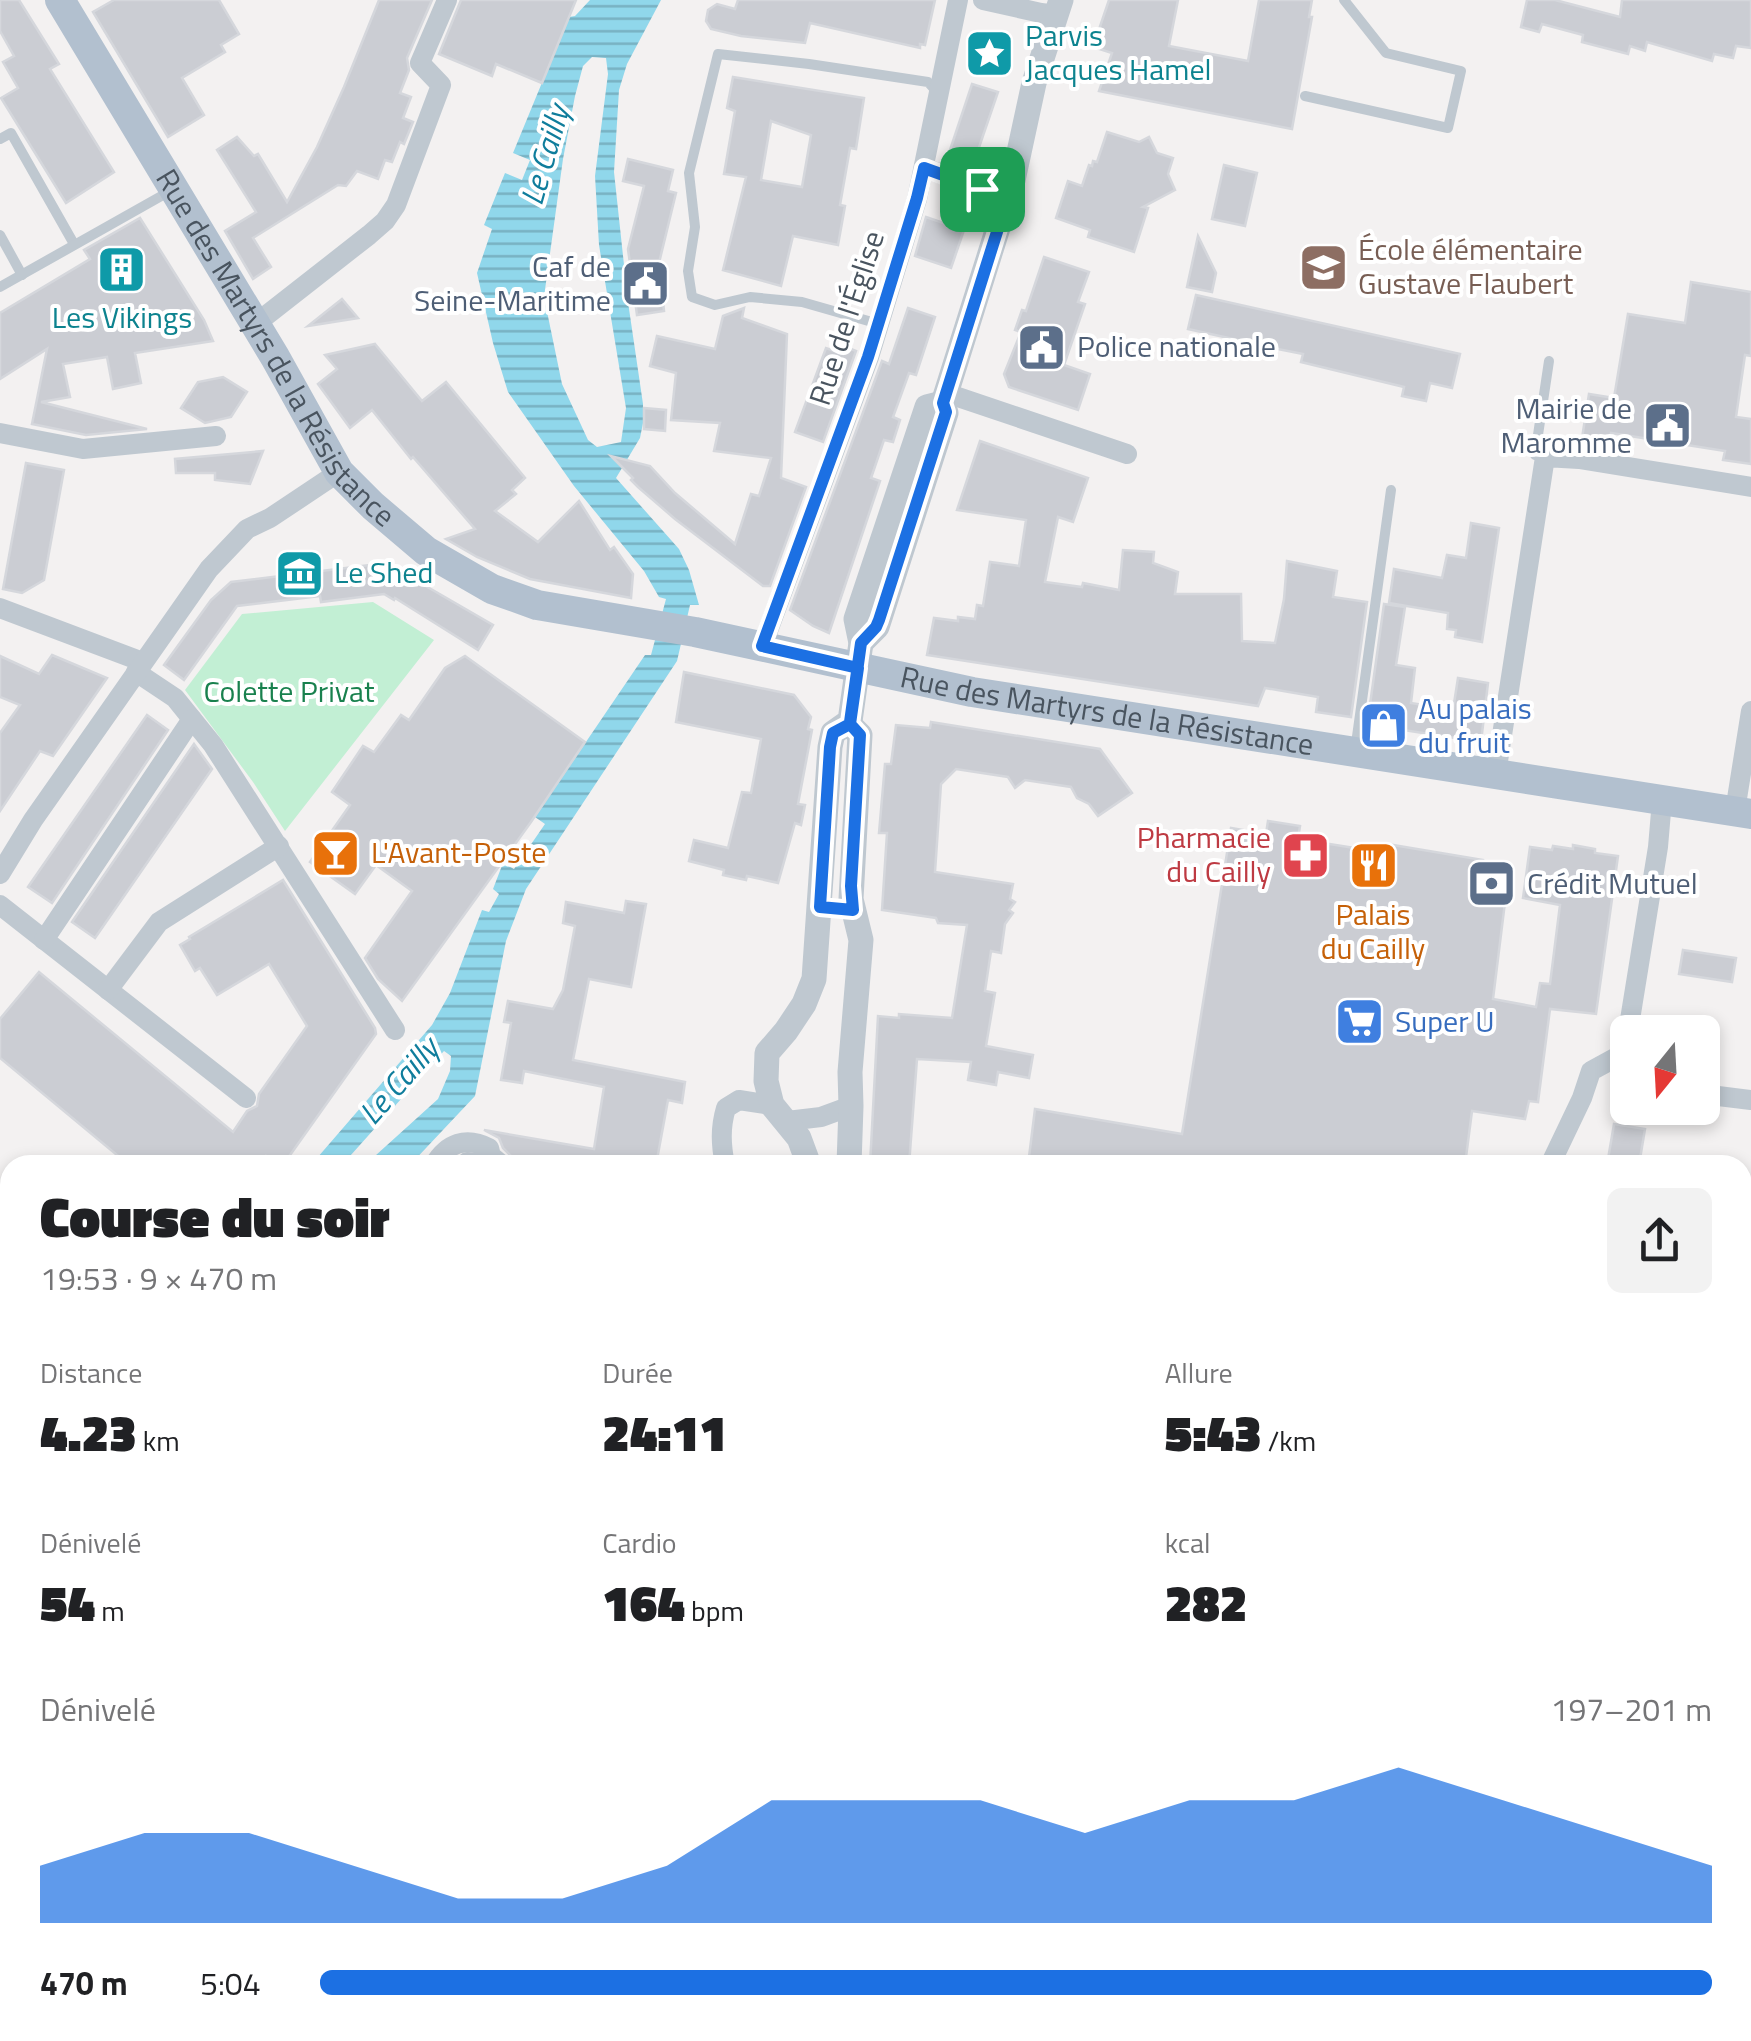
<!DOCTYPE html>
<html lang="fr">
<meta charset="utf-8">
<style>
:root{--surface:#fff;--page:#f2f2f2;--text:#202124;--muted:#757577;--accent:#1c70e3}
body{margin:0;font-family:"Titillium Web",sans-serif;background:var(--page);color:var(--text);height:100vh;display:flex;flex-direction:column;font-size:38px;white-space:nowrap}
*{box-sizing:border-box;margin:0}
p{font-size:32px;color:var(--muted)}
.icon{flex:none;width:55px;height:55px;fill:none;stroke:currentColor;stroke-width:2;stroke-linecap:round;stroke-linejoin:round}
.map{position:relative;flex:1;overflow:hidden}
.side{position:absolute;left:0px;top:1155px;width:1752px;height:888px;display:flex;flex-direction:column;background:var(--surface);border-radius:30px 30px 0 0;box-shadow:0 5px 15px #0003}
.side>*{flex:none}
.needle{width:65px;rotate:198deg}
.tools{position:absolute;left:1610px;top:1015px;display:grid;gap:20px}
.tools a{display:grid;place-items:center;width:110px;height:110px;border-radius:15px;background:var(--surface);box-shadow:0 5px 15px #0003;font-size:50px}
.pin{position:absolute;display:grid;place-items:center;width:85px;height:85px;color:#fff;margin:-42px;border-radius:20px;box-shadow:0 5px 15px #0006}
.round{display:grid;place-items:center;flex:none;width:105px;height:105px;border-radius:15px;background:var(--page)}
.overview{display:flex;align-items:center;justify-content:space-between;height:170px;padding:0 40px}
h1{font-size:55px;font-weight:800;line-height:75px}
.figures{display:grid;grid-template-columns:repeat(3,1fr);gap:15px;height:170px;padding:10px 40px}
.figures div{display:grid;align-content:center}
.figures b{font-size:50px;font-weight:800}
.figures small{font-size:28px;font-weight:400}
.figures p{font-size:28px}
.chart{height:280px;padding:20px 40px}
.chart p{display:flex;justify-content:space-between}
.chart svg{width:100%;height:180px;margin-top:10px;fill:var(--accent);opacity:.7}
ul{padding:0 40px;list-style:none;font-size:32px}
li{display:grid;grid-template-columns:160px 120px 1fr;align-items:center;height:75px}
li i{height:25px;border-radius:12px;background:var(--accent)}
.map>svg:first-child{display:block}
.green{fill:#c2efd4}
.water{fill:url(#water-rules);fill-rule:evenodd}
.building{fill:#cbcdd3;stroke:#d5d7dc;stroke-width:2.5;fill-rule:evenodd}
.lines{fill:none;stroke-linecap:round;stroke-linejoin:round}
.service{stroke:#bfc8d0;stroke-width:10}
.minor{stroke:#bfc8d0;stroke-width:20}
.tertiary{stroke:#bfc8d0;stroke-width:25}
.primary{stroke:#b2c0cf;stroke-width:30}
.route-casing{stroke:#fff;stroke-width:20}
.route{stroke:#1c70e3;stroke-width:12}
.labels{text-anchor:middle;stroke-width:8;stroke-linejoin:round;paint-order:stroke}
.culture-label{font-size:30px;fill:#0d838f;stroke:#fff;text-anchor:start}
.education-label{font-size:30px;fill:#785e54;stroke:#fff;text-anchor:start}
.service-label{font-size:30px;fill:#4e5e75;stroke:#fff;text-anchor:end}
.street-label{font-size:30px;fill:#49545f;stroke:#fff}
.park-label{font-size:30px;fill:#19814e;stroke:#fff}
.shop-label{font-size:30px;fill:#366cbe;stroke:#fff;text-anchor:start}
.health-label{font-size:30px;fill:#be3a42;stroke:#fff;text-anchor:end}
.food-label{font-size:30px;fill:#c56008;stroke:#fff;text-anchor:start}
.water-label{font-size:32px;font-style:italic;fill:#0f7d9c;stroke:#fff}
</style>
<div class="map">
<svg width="1751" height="2041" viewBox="0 0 1751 2041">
<defs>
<pattern id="water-rules" width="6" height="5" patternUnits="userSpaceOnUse" patternTransform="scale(2.5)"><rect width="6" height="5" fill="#90d7eb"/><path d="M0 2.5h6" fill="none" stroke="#78b1c2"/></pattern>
</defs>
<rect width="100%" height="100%" fill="#f3f1f1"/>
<polygon class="green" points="373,602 434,640 285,831 253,782 185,690 242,614"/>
<path class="water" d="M590 0H661L627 64 619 90 614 172 628 302 643 404V423L640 438 616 478 679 549 689 570 699 605H690L677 661 526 889 506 941 475 1096 410 1165H365L438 1099 450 1071 451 1056 444 1051 342 1165H311L432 1025 450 993 482 910 489 912 499 894 493 889 503 863 514 869 545 824 535 817 645 655H651L666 599 659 597 644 571 574 486 508 392 493 343 477 273 492 229 484 225 505 173 522 180 530 160 513 153 569 17 575 16ZM592 57 606 58 608 74 595 176 599 245 626 408 621 442 597 447 588 440 562 384 544 297 563 159 575 96 583 66Z"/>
<g class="building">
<polygon points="0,0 19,0 59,64 50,69 114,172 66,203 1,98 18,88 3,62 14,56 0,31"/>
<polygon points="114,0 219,0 239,34 221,45 225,52 182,78 204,115 168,137 93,12"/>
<polygon points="379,0 432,0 407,58 409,70 400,93 411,97 403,118 413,122 404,144 400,142 392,162 385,160 378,179 357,171 346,186 338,185 253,238 271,267 253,279 225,231 256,212 217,150 237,137 254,156 258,154 287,202 317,147 344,87"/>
<polygon points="461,0 576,0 542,83 496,64 492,76 439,54"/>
<polygon points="738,0 935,0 925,45 920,44 920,48 810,23 805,43 741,36 711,29 706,21 708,10 717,4 735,9"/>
<polygon points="1109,0 1178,0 1169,46 1248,61 1259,0 1312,0 1309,17 1312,17 1292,129 1099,91 1112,53 1093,47"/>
<polygon points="1527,0 1555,0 1620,17 1622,0 1751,0 1751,48 1736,46 1733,58 1714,54 1712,61 1647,42 1645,51 1630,46 1628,54 1582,42 1583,35 1542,24 1539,32 1521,27"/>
<path d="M733 77 864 98 856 149 850 148 840 205 845 206 838 245 793 236 781 286 723 270 746 177 724 174 735 111 727 108ZM771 121 811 135 802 187 761 180Z"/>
<polygon points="972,84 998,92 973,165 948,156"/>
<polygon points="1107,132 1139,142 1149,137 1157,153 1173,158 1168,174 1175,190 1143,207 1148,208 1134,252 1088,237 1090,230 1056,218 1068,181 1082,186 1089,165 1092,166 1093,161 1097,162"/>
<polygon points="628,159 673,170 668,191 676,193 659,263 664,311 637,315 628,249 644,186 623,181"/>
<polygon points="1224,165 1257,173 1245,226 1212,219"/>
<polygon points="926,217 964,230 951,268 915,256"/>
<polygon points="140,218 204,320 213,341 135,353 141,383 113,389 107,357 63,364 70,397 41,402 147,429 86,435 32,424 47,349 0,379 0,313 90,259 84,250"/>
<polygon points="1198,236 1216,273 1212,292 1187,287"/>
<polygon points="1044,257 1089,272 1078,302 1085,304 1064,365 1090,374 1078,410 1009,387 1004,374 1021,332 1015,330 1022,310 1026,311"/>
<polygon points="1691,282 1751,292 1751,356 1745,355 1736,417 1751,419 1751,464 1723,460 1725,451 1611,433 1609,443 1582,438 1589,394 1614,398 1628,314 1685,323"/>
<polygon points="1196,295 1460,354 1452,388 1430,383 1426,401 1402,396 1404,387 1301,362 1303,354 1263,346 1261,354 1240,349 1242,341 1188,329"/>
<polygon points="342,299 358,318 308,326"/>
<polygon points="744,308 742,318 787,334 781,478 806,487 770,586 763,586 675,519 638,487 631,480 633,478 611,456 650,466 675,493 735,544 751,494 759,496 771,458 714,451 720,423 671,420 676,373 650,366 657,336 715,349 723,316"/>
<polygon points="908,308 935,317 916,375 909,373 893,417 900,420 893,442 884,440 871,478 880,481 829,633 813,626 790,610 882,361 889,364"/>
<polygon points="375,344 422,401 446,382 525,478 512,490 516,494 495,511 538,542 579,501 610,550 614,547 633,574 631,598 530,579 477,557 446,539 475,529 413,457 411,459 372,410 350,428 318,384 337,369 325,355"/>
<polygon points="846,347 856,351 823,442 795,432 826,348 843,354"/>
<polygon points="223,377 247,392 231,417 205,423 181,408 198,382"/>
<polygon points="644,408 666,410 665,431 644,429"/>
<polygon points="980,441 1088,478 1073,522 1058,517 1045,582 1082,587 1083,583 1119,590 1123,550 1154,552 1153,563 1178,572 1175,594 1241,594 1242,641 1275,643 1284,599 1287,561 1337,571 1333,597 1367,602 1351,717 1316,712 1318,697 1265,688 1258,706 927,655 934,618 958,621 958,617 975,619 977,605 983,606 990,562 1019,566 1026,520 957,510"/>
<polygon points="263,451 250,484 215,480 215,473 176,473 175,459"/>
<polygon points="26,463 64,470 44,580 22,593 3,589"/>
<polygon points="1471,523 1499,528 1482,642 1455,637 1456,630 1447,629 1448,613 1389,603 1394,569 1442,578 1447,555 1466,558"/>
<polygon points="386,563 493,625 478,650 395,598 394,600 384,594 321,602 320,596 237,606 184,680 164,665 211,600 231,582"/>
<polygon points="1384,604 1405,607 1396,665 1415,668 1411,703 1453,710 1458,678 1488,683 1481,742 1371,725 1371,720 1368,719"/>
<polygon points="52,655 107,678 53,756 40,751 0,811 0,733 20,705 0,697 0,656 39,674"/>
<polygon points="465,656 585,742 531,822 402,1001 378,979 365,958 412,891 376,865 355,894 310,862 350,805 332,792 363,746 374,752 401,715 409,720 445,668"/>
<polygon points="684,672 794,695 811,717 808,729 812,730 798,804 805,805 801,825 795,823 778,883 747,876 746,880 723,875 724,870 689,861 694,840 728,848 742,792 751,793 761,739 676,722"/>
<polygon points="147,715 168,730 52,903 28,887"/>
<polygon points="931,722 1100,749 1132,793 1098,816 1089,804 1077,798 1071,787 1025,780 1015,788 1008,777 956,769 941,784 935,872 1013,884 1010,899 1015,902 1009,910 1013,913 1005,924 1001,953 991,951 985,991 995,993 986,1046 1033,1055 1029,1078 998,1072 996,1085 968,1080 971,1062 917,1059 909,1165 870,1165 878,1016 899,1018 899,1014 952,1018 967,925 938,923 936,918 882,910 887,833 879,833 885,764 891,764 896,725 930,728"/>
<polygon points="194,744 212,769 95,938 72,922"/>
<polygon points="1268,821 1300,826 1298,839 1386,853 1387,844 1483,860 1481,873 1508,878 1493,999 1536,1007 1540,983 1550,984 1560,905 1523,898 1530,847 1552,850 1553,846 1573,849 1573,845 1595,849 1595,853 1618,856 1596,1014 1550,1009 1538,1102 1529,1101 1525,1119 1472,1111 1465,1165 1028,1165 1035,1109 1182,1134 1231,828 1266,834"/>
<polygon points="283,880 375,1028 376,1034 283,1165 277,1165 266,1156 259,1165 129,1165 0,1058 0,1019 39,972 233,1132 247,1111 257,1106 259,1094 307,1026 269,964 217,995 200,968 195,971 180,945 190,939 189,937"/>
<polygon points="626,901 646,904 631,987 589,979 573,1060 685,1082 682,1103 668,1100 656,1165 515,1165 514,1159 503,1148 499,1138 484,1130 594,1149 604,1087 524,1071 522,1083 501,1080 511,1023 504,1022 508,1001 553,1009 563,990 575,926 563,923 566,902 624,913"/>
<polygon points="1683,950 1736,958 1732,982 1679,974"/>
<polygon points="1614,1124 1645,1129 1639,1165 1607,1165"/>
</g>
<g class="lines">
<g class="service">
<polyline points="1305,96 1448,128 1461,71 1386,53 1344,0"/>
<polyline points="0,139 11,133 74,244"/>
<polyline points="0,235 22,275"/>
<polyline points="0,287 172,190"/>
<polyline points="879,324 802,302 750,297 715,305 692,297 688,271 695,227 689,173 718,54 809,64 928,82 937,92"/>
<polyline points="1535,455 1549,361"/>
<polyline points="1355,751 1391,490"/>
<polyline points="0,1479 10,1487"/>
<polyline points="0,1637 10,1630"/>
</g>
<g class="minor">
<polyline points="983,0 1041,13 1057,15"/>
<polyline points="924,168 1008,197"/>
<polyline points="254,325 369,235 385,221 396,205 441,85 420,63 447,0"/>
<polyline points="946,393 1127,454"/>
<polyline points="0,433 83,449 216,436"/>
<polyline points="0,608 143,662"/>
<polyline points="762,647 869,357 917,199 958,0"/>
<polyline points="136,672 175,698 213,745 395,1030"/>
<polyline points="1496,774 1545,457 1579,459 1751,487"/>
<polyline points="1735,811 1751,711"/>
<polyline points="0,874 33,820 209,569 247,529 270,518 339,472"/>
<polyline points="0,905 246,1098"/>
<polyline points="44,940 192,719"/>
<polyline points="108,990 159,922 279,846"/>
<polyline points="1628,1032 1658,847 1662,800"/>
<polyline points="1702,1094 1751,1100"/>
<polyline points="787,1121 821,1117 851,1106"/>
<path d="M434 1165C447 1143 466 1136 489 1148L491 1156 502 1165"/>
<polyline points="464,1165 467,1162 478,1163"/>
<path d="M725 1165C721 1145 720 1128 726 1108L739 1100 772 1105"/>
<polyline points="1550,1165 1582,1098 1591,1071 1624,1053"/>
<polyline points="1742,1763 1751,1749"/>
<polyline points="0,1996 10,1981"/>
<polyline points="53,2032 66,2041"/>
<polyline points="530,2032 544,2041"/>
<polyline points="1102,2032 1115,2041"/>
<polyline points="1292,2032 1303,2041"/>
<polyline points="836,2041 838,2032"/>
<polyline points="1462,2041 1475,2032"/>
</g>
<g class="tertiary">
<polyline points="861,643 877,627 946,413 943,403 1013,180 1034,83 1061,0"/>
<polyline points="809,1165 799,1138 772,1105 766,1081 767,1053 786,1031 804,1004 814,979 830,747 833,733 850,721 861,643 856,619 927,407 943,403"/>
<polyline points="849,1165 851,1106 850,1072 861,940 851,899 860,735 849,724"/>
<polyline points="743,2041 744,2032"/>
</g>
<path class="primary" id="s1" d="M60 0 275 357 339 472 373 506 426 551 492 589 537 605 695 632 972 692 1751 814"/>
</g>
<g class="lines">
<defs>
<polyline id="route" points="982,189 924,168 917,198 868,357 762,646 858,668 850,724 833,733 830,747 820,907 853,910 851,886 860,735 850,724 850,722 861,643 876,627 879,620 946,412 943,403 1008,197 982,189"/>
</defs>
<use href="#route" class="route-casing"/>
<use href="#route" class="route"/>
</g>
<defs>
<symbol id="sight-square" viewBox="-11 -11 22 22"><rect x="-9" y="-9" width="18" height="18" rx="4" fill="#0f9aa8" stroke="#fff"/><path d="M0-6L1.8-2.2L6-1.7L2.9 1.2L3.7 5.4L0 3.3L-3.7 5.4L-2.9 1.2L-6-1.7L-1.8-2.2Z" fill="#fff"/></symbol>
<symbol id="school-square" viewBox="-11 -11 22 22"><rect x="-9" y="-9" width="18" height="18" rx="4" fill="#8d6e63" stroke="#fff"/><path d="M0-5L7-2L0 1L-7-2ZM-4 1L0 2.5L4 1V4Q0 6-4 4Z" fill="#fff"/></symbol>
<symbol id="building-square" viewBox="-11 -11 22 22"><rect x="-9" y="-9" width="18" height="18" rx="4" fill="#0f9aa8" stroke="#fff"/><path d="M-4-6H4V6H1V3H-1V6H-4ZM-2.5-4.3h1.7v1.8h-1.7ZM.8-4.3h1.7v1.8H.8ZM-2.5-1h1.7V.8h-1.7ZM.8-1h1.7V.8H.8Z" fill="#fff"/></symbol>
<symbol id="civic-square" viewBox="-11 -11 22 22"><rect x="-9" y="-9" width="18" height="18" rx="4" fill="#5c6f8a" stroke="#fff"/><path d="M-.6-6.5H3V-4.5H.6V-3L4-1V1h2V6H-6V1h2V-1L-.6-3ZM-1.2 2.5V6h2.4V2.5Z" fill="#fff"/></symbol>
<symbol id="museum-square" viewBox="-11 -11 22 22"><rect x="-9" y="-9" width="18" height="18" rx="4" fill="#0f9aa8" stroke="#fff"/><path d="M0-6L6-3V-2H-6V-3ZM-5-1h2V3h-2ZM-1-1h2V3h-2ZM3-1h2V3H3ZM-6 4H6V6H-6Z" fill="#fff"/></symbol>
<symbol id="shop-square" viewBox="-11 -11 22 22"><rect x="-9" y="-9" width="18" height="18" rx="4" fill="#3f7fe0" stroke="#fff"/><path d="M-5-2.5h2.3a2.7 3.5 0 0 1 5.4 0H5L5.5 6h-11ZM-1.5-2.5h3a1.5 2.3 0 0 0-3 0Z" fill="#fff"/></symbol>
<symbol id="bar-square" viewBox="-11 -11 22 22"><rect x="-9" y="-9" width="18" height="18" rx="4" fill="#e8710a" stroke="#fff"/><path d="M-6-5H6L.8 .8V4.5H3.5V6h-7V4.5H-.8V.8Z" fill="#fff"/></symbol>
<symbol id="pharmacy-square" viewBox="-11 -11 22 22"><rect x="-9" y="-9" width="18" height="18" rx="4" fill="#e0444e" stroke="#fff"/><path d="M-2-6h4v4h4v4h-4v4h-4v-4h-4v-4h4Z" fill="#fff"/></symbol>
<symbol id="restaurant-square" viewBox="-11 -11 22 22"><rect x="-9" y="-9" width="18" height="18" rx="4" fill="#e8710a" stroke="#fff"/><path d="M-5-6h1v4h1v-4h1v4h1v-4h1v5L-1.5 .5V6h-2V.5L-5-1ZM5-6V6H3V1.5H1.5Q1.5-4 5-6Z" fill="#fff"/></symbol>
<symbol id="bank-square" viewBox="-11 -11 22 22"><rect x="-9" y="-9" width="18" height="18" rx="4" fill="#5c6f8a" stroke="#fff"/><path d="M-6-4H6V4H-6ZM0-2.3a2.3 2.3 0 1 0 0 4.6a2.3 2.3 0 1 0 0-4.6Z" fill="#fff"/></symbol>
<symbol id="supermarket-square" viewBox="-11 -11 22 22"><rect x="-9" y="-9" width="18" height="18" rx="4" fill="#3f7fe0" stroke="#fff"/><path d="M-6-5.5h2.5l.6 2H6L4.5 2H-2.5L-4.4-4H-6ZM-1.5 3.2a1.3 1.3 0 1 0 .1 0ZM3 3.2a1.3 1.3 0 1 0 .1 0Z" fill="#fff"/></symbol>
</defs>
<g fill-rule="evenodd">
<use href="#sight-square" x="962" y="26" width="55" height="55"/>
<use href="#school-square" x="1296" y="240" width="55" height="55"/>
<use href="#building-square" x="94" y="242" width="55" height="55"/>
<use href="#civic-square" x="618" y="256" width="55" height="55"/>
<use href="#civic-square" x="1014" y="320" width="55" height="55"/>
<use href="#civic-square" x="1640" y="398" width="55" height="55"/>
<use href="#museum-square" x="272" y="546" width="55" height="55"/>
<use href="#shop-square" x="1356" y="698" width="55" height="55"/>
<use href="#bar-square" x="308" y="826" width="55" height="55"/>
<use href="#pharmacy-square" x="1278" y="828" width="55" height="55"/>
<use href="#restaurant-square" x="1346" y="838" width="55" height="55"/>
<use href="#bank-square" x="1464" y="856" width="55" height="55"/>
<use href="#supermarket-square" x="1332" y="994" width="55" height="55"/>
</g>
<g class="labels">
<g class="culture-label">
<text x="1025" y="46">Parvis<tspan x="1025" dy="34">Jacques Hamel</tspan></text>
<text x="122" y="328" text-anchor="middle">Les Vikings</text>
<text x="334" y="583">Le Shed</text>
</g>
<g class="education-label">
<text x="1358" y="260">École élémentaire<tspan x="1358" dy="34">Gustave Flaubert</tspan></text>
</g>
<g class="service-label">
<text x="611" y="277">Caf de<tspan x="611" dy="34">Seine-Maritime</tspan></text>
<text x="1077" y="357" text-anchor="start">Police nationale</text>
<text x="1632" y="419">Mairie de<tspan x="1632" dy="34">Maromme</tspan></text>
<text x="1527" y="894" text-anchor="start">Crédit Mutuel</text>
</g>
<g class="street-label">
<text transform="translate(847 318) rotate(-72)" y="10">Rue de l'Église</text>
<text dy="10" stroke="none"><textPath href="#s1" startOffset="410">Rue des Martyrs de la Résistance</textPath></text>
<text dy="10" stroke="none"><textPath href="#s1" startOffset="1370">Rue des Martyrs de la Résistance</textPath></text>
</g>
<g class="park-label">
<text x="289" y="702">Colette Privat</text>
</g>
<g class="shop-label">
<text x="1418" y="719">Au palais<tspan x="1418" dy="34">du fruit</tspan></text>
<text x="1395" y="1032">Super U</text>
</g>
<g class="health-label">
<text x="1271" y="848">Pharmacie<tspan x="1271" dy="34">du Cailly</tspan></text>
</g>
<g class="food-label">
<text x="371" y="863">L'Avant-Poste</text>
<text x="1373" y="925" text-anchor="middle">Palais<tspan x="1373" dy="34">du Cailly</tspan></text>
</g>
<g class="water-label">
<text transform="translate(545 155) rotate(-74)" y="11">Le Cailly</text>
<text transform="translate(399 1081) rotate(-49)" y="11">Le Cailly</text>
</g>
</g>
</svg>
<div class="tools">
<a><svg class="needle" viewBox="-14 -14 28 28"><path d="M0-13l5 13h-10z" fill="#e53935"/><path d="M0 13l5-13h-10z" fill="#757577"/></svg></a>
</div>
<div class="pin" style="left:982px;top:189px;background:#1e9e55"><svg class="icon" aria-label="arrive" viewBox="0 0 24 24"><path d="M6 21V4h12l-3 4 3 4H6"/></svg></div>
<section class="side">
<div class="overview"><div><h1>Course du soir</h1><p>19:53 · 9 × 470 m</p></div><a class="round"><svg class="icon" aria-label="share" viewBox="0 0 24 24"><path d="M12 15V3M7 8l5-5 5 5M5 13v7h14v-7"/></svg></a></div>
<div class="figures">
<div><p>Distance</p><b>4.23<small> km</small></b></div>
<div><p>Durée</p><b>24:11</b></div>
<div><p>Allure</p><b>5:43<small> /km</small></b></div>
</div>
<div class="figures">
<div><p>Dénivelé</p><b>54<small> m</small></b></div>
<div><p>Cardio</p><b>164<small> bpm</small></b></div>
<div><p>kcal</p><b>282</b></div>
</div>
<div class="chart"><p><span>Dénivelé</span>197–201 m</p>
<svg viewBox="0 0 160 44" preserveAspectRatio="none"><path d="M0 44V30L10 22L20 22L30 30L40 38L50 38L60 30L70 14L80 14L90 14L100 22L110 14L120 14L130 6L140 14L150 22L160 30V44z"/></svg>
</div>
<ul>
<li><b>470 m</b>5:04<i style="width:100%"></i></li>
</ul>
</section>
</div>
